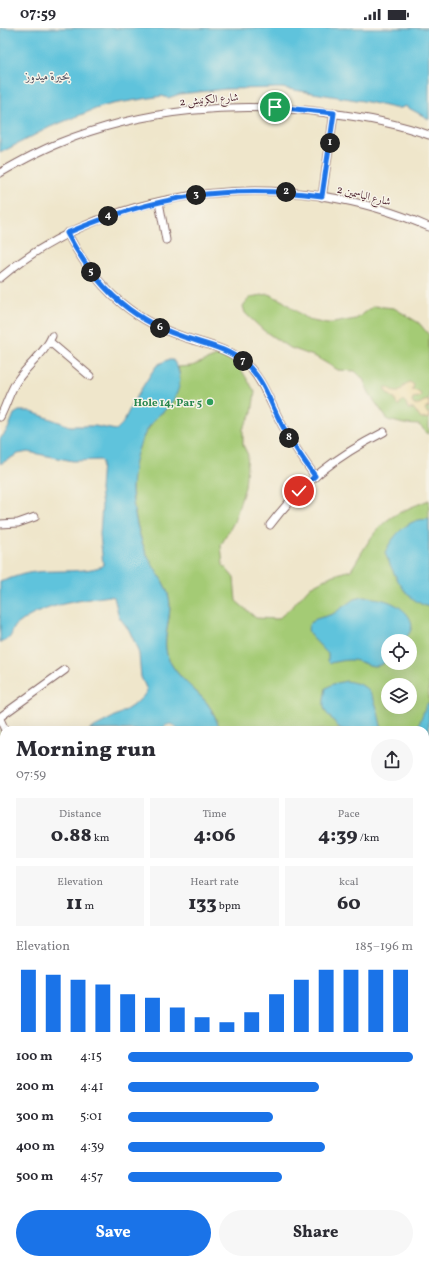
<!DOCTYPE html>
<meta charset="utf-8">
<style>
:root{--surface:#fff;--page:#f7f7f7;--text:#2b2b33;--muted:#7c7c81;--accent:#1a73e8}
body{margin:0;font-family:Vollkorn,Amiri,serif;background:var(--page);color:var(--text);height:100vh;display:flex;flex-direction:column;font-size:15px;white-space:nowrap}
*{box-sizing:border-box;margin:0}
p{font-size:13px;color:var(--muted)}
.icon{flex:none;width:22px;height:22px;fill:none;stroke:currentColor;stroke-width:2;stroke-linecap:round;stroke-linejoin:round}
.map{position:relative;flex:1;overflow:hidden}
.sheet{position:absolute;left:0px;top:698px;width:429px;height:538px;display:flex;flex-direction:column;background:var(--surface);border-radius:12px 12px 0 0;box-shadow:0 4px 16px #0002}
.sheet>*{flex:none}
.controls{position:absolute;left:381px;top:606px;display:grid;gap:8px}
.controls a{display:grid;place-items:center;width:36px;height:36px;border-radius:50%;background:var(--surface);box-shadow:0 4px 16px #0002;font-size:20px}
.pin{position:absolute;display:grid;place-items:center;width:34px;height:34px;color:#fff;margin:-17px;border:2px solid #fff;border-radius:50%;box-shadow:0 1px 4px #0007}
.km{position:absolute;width:20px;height:20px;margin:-10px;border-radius:50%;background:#222;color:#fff;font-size:11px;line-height:20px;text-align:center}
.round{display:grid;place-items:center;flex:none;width:42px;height:42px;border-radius:21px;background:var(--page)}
.overview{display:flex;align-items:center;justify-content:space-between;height:68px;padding:0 16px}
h1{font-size:22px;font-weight:800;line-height:30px}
.metrics{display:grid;grid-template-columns:repeat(3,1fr);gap:6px;height:68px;padding:4px 16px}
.metrics div{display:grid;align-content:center;border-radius:0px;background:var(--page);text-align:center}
.metrics b{font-size:20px;font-weight:800}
.metrics small{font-size:11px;font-weight:400}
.metrics p{font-size:11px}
.chart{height:112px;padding:8px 16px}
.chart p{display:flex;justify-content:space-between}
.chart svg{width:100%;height:72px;margin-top:4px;stroke:var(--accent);stroke-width:6}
.action{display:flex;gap:8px;margin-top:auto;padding:8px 16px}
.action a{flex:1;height:46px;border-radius:24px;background:var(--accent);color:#fff;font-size:16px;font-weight:800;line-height:46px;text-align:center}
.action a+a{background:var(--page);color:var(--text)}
ul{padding:0 16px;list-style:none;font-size:13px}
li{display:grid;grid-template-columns:64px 48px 1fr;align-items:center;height:30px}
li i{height:10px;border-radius:5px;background:var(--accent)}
.status{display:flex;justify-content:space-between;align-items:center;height:28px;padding:0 20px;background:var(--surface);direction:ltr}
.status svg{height:11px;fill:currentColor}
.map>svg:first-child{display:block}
.green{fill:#a4cb75;stroke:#777550;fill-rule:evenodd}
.sand{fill:#eeda9e;stroke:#9c7c64}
.water{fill:#5ec3dc;stroke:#547184}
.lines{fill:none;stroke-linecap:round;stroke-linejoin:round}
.minor-casing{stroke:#846563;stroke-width:9}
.secondary-casing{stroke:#846563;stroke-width:12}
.minor{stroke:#fff;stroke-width:7}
.secondary{stroke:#fff;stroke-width:10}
.route-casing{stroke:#fff;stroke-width:8}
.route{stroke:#1a73e8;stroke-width:5}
.leisure-dot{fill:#2e9e5b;stroke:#f7f3e8;stroke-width:1.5}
.labels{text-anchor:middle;stroke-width:3;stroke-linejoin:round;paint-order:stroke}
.street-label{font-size:11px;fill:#4a1f2b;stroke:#f7f3e8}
.leisure-label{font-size:11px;font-weight:bold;fill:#27864d;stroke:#f7f3e8;text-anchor:end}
.water-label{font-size:12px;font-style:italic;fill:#505060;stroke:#f7f3e8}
</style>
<div class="status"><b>07:59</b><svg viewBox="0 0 49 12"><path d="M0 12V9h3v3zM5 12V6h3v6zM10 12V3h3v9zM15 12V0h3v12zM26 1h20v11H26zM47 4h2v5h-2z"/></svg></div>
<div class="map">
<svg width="429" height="1236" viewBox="0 0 429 1236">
<rect width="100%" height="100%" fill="#f7f3e8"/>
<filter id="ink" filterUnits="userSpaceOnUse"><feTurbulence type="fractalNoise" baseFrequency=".025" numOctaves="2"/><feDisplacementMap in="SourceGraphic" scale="8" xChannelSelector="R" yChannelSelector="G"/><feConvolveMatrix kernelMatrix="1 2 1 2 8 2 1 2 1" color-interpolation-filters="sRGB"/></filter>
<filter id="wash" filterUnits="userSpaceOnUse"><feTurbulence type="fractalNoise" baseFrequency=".012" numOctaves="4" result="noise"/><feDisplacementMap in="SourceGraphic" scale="16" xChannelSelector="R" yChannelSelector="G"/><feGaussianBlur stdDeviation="0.9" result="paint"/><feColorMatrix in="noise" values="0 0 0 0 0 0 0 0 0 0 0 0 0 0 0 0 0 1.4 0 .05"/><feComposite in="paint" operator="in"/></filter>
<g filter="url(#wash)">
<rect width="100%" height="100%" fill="#efe6cb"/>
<g class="green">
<polygon points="269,266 283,273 308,292 327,296 356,291 374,278 394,280 419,295 429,307 429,407 419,397 404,396 388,392 370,367 363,351 355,343 338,342 316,329 288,319 263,302 245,285 243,278 250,269"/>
<path d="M219 327 227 329 239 338 255 364 252 385 243 401V417L248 427 245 459 234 494 221 517 223 537 234 550 236 573 256 590 278 591 293 578 310 559 331 548 351 542C361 527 370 507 385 494 397 484 414 478 429 472V1068L425 1071V702H220C217 693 213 683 207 675 195 661 177 649 169 632 159 611 175 588 168 566 164 552 152 540 147 527 136 501 130 469 133 441 135 423 144 406 155 391 157 387 163 385 166 381 170 376 177 361 179 354 181 350 179 344 178 339L192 338ZM388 613H410V635H388ZM388 657H410V679H388Z"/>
<path d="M0 700C7 713 6 752 0 765Z"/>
</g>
<path class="sand" d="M410 354 414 357 412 362 418 363 421 367 419 369 413 370 412 374 414 377C420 378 423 371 429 373V379L426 380 425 383 429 386V390L421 391 414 381H408L406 375 403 372 401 374 399 377H397L394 370 388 366 385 362V360L387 359 395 364H399L406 356Z"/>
<g class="water">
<polygon points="0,0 429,0 429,91 405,78 401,80 394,80 363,73 282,60 226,61 180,66 168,70 162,68 112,76 98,80 50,99 0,125"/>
<path d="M167 332H173C185 349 180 366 166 381 163 384 158 387 155 391 149 398 143 408 140 417 134 431 133 446 132 461 132 479 140 514 148 529 154 540 165 555 168 566 175 587 159 610 169 632 177 649 195 661 207 675 213 683 217 693 220 702H178C171 693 168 696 160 702H89C104 693 141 678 147 662L141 649 139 626 134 613 129 602 119 589 114 569 110 568C78 573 44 576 18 596 13 599 13 604 10 609 9 611 5 613 3 614H0V554C12 550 23 545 36 544 51 542 93 545 103 537L100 506 102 478 100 462 102 434 100 432 73 433 28 424 18 426 0 436V411L8 401 14 386 19 383H29L70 398H95L116 402 123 395 133 374 152 344 157 337Z"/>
<path d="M429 491V579C404 572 394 546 385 525 390 512 404 495 419 492 423 491 426 492 429 491Z"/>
<path d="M364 569C374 570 385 571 394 576 406 582 418 595 408 607 406 609 403 612 400 613 397 614 392 613 388 613V631C374 646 366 632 350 632 343 632 337 634 330 635L328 633V626L310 607 308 601 310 595 316 591 333 586 354 571Z"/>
<path d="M346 653C351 654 357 655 361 657 377 665 378 687 382 702H340C327 681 320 689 326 660L333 656Z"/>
<polygon points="429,674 429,784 425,785 425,702 417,702 426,677"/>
<polygon points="4,872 4,913 0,914 0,874"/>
<polygon points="429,964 429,1036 425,1038 425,967"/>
<polygon points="0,1107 4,1120 4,1186 0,1182"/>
</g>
</g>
<g filter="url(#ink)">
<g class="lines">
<defs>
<g id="minor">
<path d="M0 145C19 134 39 123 59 115 144 80 239 73 328 85 363 89 396 95 429 107"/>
<polyline points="322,169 334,85"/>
<polyline points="159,174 166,212"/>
<path d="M67 205C93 254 127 290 181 308 203 316 226 319 245 335 262 350 269 372 279 391 289 411 302 430 315 448"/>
<path d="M0 250C115 153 294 139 429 199"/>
<polyline points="50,314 90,348"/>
<path d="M0 389C7 376 10 361 19 350 30 335 45 325 52 308"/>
<polyline points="0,496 18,495 35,489"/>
<path d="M270 497C303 454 335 429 384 404"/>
<polyline points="0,689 65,642"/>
<polyline points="0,691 5,702"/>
<polyline points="0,777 4,768"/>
<polyline points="0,827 4,830"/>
<polyline points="0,999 4,997"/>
<polyline points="425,1165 429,1162"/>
<polyline points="0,1200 4,1204"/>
<polyline points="46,1232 55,1236"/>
<polyline points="237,1236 244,1232"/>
</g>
<g id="secondary">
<polyline points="0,1220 4,1223"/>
<polyline points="17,1232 23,1236"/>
</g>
</defs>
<use href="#minor" class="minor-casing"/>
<use href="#secondary" class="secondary-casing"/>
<use href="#minor" class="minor"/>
<use href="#secondary" class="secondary"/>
</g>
</g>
<g class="lines" filter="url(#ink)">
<defs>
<path id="route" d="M275 79 334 85 322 168C227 156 154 168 67 205 93 254 127 290 181 308 203 316 226 319 245 335 263 350 269 372 279 391 289 411 302 430 315 448L299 463"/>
</defs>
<use href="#route" class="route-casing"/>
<use href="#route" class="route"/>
</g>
<circle class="leisure-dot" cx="210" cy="374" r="4"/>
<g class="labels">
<g class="street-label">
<text transform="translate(209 71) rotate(-5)" y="4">شارع الكرنيش 2</text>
<text transform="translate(364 167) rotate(14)" y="4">شارع الياسمين 2</text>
</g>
<g class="leisure-label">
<text x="202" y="378">Hole 14, Par 5</text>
</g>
<g class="water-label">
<text x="48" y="52">بحيرة ميدوز</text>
</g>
</g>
</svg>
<div class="controls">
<a><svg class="icon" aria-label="locate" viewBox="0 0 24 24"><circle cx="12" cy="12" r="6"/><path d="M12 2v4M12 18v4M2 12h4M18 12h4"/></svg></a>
<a><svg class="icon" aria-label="layers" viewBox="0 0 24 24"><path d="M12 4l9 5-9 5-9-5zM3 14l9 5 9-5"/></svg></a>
</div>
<div class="pin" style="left:275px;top:79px;background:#1e9e55"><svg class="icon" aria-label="arrive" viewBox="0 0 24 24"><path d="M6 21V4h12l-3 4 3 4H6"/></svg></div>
<div class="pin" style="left:299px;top:463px;background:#d93025"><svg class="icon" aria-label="check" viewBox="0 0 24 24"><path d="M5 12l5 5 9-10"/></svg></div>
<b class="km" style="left:330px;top:115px">1</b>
<b class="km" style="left:286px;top:164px">2</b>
<b class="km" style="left:196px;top:167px">3</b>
<b class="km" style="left:108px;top:188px">4</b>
<b class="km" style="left:91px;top:244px">5</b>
<b class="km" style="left:160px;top:300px">6</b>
<b class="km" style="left:243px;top:333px">7</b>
<b class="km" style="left:289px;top:410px">8</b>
<section class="sheet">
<div class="overview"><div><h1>Morning run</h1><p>07:59</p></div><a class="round"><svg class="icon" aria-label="share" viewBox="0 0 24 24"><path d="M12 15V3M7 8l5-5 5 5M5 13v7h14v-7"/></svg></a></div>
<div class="metrics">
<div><p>Distance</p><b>0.88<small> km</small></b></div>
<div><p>Time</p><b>4:06</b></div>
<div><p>Pace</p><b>4:39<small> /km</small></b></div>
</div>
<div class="metrics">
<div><p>Elevation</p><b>11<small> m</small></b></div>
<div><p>Heart rate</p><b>133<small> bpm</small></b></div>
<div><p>kcal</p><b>60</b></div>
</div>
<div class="chart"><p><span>Elevation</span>185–196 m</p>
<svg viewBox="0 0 160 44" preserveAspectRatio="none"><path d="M5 44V6M15 44V9M25 44V12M35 44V15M45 44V21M55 44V23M65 44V29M75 44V35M85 44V38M95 44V32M105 44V21M115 44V12M125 44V6M135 44V6M145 44V6M155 44V6"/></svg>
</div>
<ul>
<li><b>100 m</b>4:15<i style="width:100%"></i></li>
<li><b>200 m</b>4:41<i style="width:67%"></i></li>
<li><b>300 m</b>5:01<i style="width:51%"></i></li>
<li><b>400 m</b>4:39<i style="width:69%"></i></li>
<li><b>500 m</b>4:57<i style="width:54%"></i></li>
</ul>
<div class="action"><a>Save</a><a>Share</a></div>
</section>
</div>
